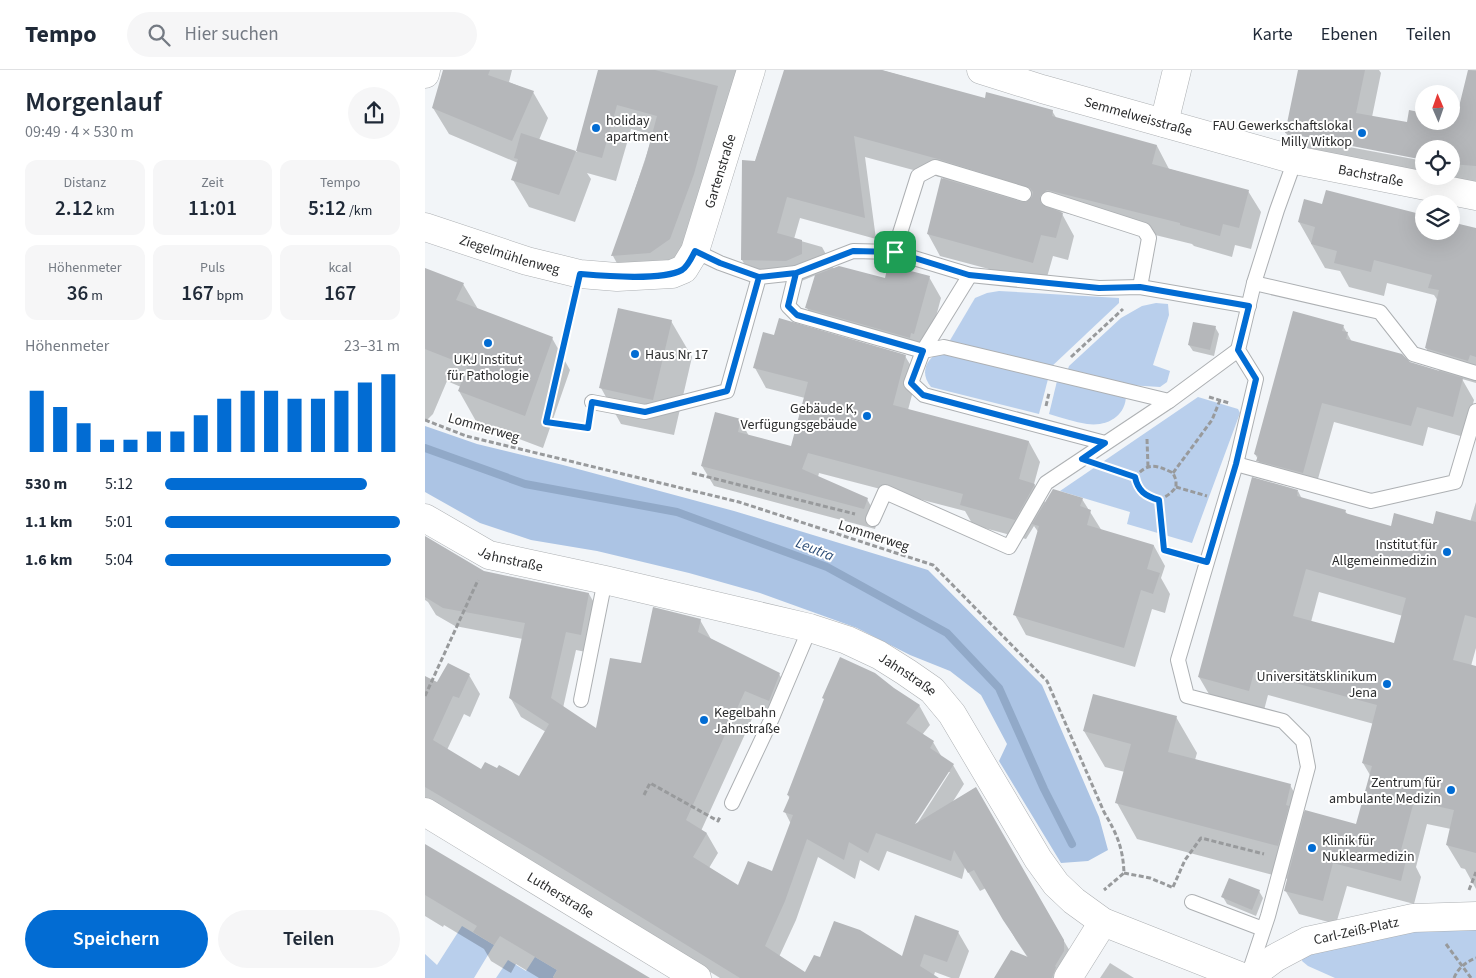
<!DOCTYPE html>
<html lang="de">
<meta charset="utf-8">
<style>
:root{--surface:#fff;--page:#f6f6f7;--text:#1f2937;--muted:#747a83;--line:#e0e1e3;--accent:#026cd3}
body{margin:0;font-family:"Source Sans 3",sans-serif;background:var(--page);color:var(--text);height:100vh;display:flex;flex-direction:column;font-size:19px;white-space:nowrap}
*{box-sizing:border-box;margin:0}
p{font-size:16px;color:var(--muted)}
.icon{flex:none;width:28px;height:28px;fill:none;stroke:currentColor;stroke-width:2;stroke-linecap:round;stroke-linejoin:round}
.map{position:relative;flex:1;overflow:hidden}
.panel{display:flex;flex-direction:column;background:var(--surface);width:425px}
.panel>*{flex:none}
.needle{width:32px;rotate:358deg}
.fabs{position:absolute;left:990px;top:15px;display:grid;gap:10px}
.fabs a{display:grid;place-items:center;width:45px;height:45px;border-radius:50%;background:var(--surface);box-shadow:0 5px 20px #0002;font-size:25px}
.pin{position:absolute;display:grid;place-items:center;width:42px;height:42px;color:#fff;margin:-21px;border-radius:10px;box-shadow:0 2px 8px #0006}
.round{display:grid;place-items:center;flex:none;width:52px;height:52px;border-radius:26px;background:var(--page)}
.head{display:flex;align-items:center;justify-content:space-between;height:85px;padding:0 25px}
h1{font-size:28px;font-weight:600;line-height:38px}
.metrics{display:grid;grid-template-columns:repeat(3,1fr);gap:8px;height:85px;padding:5px 25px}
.metrics div{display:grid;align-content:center;border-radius:12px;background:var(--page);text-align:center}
.metrics b{font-size:21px;font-weight:600}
.metrics small{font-size:14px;font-weight:400}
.metrics p{font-size:14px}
.chart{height:140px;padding:10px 25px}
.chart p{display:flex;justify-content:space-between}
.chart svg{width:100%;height:90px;margin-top:5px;stroke:var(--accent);stroke-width:6}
.button{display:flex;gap:10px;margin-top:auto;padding:10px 25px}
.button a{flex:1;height:58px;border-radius:30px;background:var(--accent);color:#fff;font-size:20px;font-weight:600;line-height:58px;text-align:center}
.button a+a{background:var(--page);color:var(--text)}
ul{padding:0 25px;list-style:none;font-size:16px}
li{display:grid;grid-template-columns:80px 60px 1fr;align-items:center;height:38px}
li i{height:12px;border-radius:6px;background:var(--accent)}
header{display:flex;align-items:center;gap:30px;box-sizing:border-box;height:70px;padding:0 25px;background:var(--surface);border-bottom:1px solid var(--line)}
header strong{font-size:24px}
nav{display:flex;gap:28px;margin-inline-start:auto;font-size:18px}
.search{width:350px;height:45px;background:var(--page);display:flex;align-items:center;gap:12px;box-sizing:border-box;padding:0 18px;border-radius:28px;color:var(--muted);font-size:19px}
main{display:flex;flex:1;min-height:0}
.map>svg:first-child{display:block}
.green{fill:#b9cfec}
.forest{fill:#acc4e4}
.shadow{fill:#0003;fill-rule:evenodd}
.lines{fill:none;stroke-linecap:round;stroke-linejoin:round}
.stream{stroke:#91a9c8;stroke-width:8}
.building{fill:#b5b7ba;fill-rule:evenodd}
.lane-casing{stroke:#adb0b3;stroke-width:16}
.street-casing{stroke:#adb0b3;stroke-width:29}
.secondary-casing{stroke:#adb0b3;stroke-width:29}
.path{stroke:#989a9c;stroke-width:3;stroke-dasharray:5 2.5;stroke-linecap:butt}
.lane{stroke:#fff;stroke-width:14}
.street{stroke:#fff;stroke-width:28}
.secondary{stroke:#fff;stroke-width:28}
.route-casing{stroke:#fff;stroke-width:10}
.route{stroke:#026cd3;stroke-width:6}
.poi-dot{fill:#026cd3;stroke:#fff;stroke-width:2}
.labels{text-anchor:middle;stroke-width:4;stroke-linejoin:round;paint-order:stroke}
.street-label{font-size:14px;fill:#2c2d2e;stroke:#fff}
.poi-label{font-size:14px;fill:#2c2d2e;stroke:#fff;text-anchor:end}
.water-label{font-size:15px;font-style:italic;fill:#2a4b75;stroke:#fff}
</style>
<header>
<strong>Tempo</strong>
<div class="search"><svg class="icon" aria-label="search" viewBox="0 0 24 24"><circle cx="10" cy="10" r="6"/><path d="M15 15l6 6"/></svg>Hier suchen</div>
<nav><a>Karte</a><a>Ebenen</a><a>Teilen</a></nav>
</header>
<main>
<section class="panel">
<div class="head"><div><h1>Morgenlauf</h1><p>09:49 · 4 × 530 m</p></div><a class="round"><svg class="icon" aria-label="share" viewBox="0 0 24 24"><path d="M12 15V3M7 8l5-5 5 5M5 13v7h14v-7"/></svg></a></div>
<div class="metrics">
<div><p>Distanz</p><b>2.12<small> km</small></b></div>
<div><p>Zeit</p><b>11:01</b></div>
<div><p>Tempo</p><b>5:12<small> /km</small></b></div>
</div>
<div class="metrics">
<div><p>Höhenmeter</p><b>36<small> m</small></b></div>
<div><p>Puls</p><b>167<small> bpm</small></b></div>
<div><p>kcal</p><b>167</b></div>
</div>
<div class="chart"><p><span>Höhenmeter</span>23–31 m</p>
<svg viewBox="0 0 160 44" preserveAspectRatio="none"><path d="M5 44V14M15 44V22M25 44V30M35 44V38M45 44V38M55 44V34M65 44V34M75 44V26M85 44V18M95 44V14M105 44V14M115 44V18M125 44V18M135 44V14M145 44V10M155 44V6"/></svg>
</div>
<ul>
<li><b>530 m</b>5:12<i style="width:86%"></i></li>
<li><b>1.1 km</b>5:01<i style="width:100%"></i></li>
<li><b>1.6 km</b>5:04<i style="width:96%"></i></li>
</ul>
<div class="button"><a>Speichern</a><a>Teilen</a></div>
</section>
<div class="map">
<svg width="1051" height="908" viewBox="0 0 1051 908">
<rect width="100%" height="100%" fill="#f2f5f8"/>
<g class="green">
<polygon points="574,221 694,228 694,233 625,298 524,272 550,228 562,223"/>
<polygon points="731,233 743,234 744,245 728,295 745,301 742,312 735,317 703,315 644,302 643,299 644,296 696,248 717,236"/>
<path d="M515 282 623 309 614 344 506 317C495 304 500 289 515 282Z"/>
<path d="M632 311 701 325C701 346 682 357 662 354 650 352 637 348 624 344Z"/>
<polygon points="773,327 813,339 815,343 767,473 702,454 705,442 635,421"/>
<polygon points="37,856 69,875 49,908 0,908 0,884 12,895"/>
<polygon points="1051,856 1051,908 910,908 883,896 877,891 878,887 882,882 958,865 1020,857"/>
<polygon points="110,887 132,900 128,907 130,908 71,908 83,890 101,901"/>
</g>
<polygon class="forest" points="0,356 52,374 138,395 309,441 503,500 617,615 674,747 683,780 663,791 636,793 574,691 582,674 556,625 525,601 485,585 432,558 335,523 264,503 172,481 106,470 55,453 0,422"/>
<g class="shadow">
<polygon points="19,0 87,0 84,12 108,22 123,48 114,70 152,82 174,0 317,0 258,193 201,210 188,186 228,65 206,59 191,111 162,103 166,109 150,152 104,137 88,110 93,93 24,64 8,38"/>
<polygon points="360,0 456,0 560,29 627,41 632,49 732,76 744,99 823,121 836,142 826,179 810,175 807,187 769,176 767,174 636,142 649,166 643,190 628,186 620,214 515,186 503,164 518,108 440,87 451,169 375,148 369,169 397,177 409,199 460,210 504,207 516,228 501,284 497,288 395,259 395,261 382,238 391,205 374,212 330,212 317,190 318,92 330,92"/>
<path d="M874 0H954L956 3 947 47 983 54 999 51H1032L1044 0H1051V117L874 86 861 63ZM876 65 1026 79 1029 97 1026 96V106H999V91L876 68Z"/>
<polygon points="874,152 999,161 1051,159 1051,313 1037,309 1049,330 1039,367 1003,357 998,376 909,352 889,423 845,411 830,384 918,256 927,272 985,293 1015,303 1001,278 1013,231 1009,225 962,213 959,226 924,217 915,201 900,198"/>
<polygon points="0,199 38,214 53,239 127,268 145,300 118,378 52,353 34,321 36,317 22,311 8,344 0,352"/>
<polygon points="246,251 267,287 249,365 196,354 176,318"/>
<polygon points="790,257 794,264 789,286 768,281 764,275"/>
<polygon points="480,286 492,306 483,340 604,372 615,392 609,414 621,434 657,429 677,461 729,476 740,496 736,508 745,524 740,543 727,539 710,597 601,565 590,545 614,463 609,456 601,469 548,455 540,441 394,403 393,407 442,429 453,449 450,459 289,416 277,396 315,350 324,366 367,377 380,328 341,318 330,298"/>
<path d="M873 421 877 429 920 441 923 445 967 458 1045 452 1051 432V578L1046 596 1051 597V819L1040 799 1036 798 1022 775 1026 759 1002 754 991 797 996 807 989 834 922 816 911 854 874 844 860 820 863 809 712 769 692 733 700 702 680 697 659 661 751 647 772 683 770 690 865 715 880 742 932 755 945 705 938 693 949 654 843 625 838 644 788 631 774 607ZM894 522 978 546 970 574 886 552Z"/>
<path d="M0 468 59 502 164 524 175 543 166 583 151 580 138 638 172 660 217 595 275 550 286 569 354 604 365 623 355 649 331 640 276 761 282 764 293 783 284 798 314 817 348 803 366 754 360 742 365 729 363 725 468 619 494 635 505 655 497 665 508 672 518 689 528 695 539 714 527 733 550 718 650 890 645 908H570L603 888 591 870 561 818 555 821 540 797 537 809 462 781 454 801 435 790 430 809 393 787 371 850 354 887 381 904 395 889 478 887 533 862 544 881 534 908H526L510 902 508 908H295L147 816 0 729V607L12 614 44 605 55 624 45 647 39 644 22 680 57 701 72 700 94 708 121 662 96 647 85 627 98 569 30 556 11 545 3 532 0 530ZM522 702H525L488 760 485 758Z"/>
<polygon points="0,776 220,908 114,908 91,894 86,903 66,891 59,879 19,855 18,857 0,846"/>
<polygon points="805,810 834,821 838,828 831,846 802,834 798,827"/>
<polygon points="685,893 709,908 675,908"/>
</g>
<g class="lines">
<polyline class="stream" points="0,378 100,414 252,442 402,497 522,563 574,618 619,719 647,774"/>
</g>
<g class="building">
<polygon points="18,0 65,0 63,5 109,21 87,71 7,38"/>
<polygon points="173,0 230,0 293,16 269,104 245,169 225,183 186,186 220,91 232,46 192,35 177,88 151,81"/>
<polygon points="359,0 457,0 560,28 561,22 628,40 627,46 732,75 727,94 824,120 814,158 798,154 795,166 755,155 755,153 622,120 615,126 616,134 638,143 631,168 616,165 608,193 502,164 516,108 597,132 601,132 607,127 608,122 605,118 513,89 429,66 440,148 362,127 352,163 377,170 377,184 361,191 316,190 317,90 330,91"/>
<polygon points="873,0 940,0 931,43 982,52 984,40 999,43 999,51 1026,51 1026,48 1031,49 1043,0 1051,1 1051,96 1026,94 1026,79 999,79 999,90 860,63"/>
<polygon points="96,63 151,81 134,125 86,110 93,89 89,88"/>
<polygon points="901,120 999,145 999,161 1026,161 1026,152 1051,158 1051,287 1045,285 1043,291 1000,278 1014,220 1003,218 1007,205 949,190 946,202 909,193 912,181 886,174 890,157 873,152 879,129 897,134"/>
<polygon points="463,195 505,206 489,264 486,263 485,268 380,238 390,205 414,196 460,208"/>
<polygon points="0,198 39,213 31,230 128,267 100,346 33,321 43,296 0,279"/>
<polygon points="193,238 247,250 228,330 174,318"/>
<polygon points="868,241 919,255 917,261 923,262 921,269 977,284 985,292 1038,308 1028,347 992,337 986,356 897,333 878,403 831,391 833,386 829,384"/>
<polygon points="354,248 481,285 468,335 604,371 594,409 610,414 590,450 535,435 538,424 383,383 377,399 443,428 439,439 276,396 290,342 316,349 313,362 366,376 383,312 328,298 338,262 349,265"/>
<polygon points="768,252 791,256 785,280 763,275"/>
<path d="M827 407 873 420 872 426 921 440 920 443 966 456 969 443 1008 454 1011 441 1051 452V548L1040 545 1028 590 1051 596V783L1021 775 1029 740 989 731 976 780 983 782 976 811 908 793 898 831 859 821 880 740 931 754 947 696 937 693 952 635 829 602 824 621 773 607ZM881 499 981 528 969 573 868 546Z"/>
<polygon points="628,419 658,428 655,436 666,440 662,455 729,475 722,499 735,503 728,524 716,520 699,578 588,545 614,456 607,454"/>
<polygon points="0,466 59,501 164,523 156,565 141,562 126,628 171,658 185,588 216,593 228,537 276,549 273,562 355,603 344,631 320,621 261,750 282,763 268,787 313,815 323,791 347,801 368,745 358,742 365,726 362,725 399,629 397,628 415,587 450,603 469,618 495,635 481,653 509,671 505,678 529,694 490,754 551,717 639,870 639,881 630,896 631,897 627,908 569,908 586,880 603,887 578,850 549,800 543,803 529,780 526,791 451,763 443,783 424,772 419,790 382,769 360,831 340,876 380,902 389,885 395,887 409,851 435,860 477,886 490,845 534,861 522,892 499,884 495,896 514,908 315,908 117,786 0,717 0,606 12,612 23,593 45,604 34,628 28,626 8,670 56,699 60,692 72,698 74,695 94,706 124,654 84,628 100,553 18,538 0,527"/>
<polygon points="668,624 752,646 743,682 866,714 861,735 864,736 853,776 690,733 706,674 658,661"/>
<polygon points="0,774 148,862 225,908 128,908 132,900 75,866 69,875 48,862 52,856 0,825"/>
<polygon points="804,808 835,820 827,840 796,827"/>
</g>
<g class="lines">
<defs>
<g id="lane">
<polyline points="623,129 719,160 724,168 715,217"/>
<polyline points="270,181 295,193 334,207"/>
<polyline points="469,182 493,106 510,97 599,124"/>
<polyline points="545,205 498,281 486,313 499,325 680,373"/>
<polyline points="829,213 955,242 988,284 1051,303"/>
<polyline points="744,331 519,277 498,281 372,245 363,236 371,203 428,181 469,182 545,205 674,218 715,217 824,236"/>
<polyline points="167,332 220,342 302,321 334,207 371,203"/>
<polyline points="811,394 946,431 1030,412 1051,341"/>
<polyline points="448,449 460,422 584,477 621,413 744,331 813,280"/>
<polyline points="156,630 180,510"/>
<polyline points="307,733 347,648 385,558"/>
<polyline points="767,832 838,859"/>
<polyline points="824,903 843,846 883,697 878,671 858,651 762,626 753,590 811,394 831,309 813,280 829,213 852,140 870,90"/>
</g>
<g id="street">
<path id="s1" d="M556 0 617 19 870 90 1051 126"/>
<polyline points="0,4 1,0"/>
<polyline points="739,53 752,0"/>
<path id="s2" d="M0 157 102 191 155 204 192 207 247 204 259 199 270 181 326 0"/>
<path id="s3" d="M0 448 64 485 180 510 385 558 422 570 454 585 481 602 507 620 527 644 613 789 631 814 649 831 678 852 820 908"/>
<polyline points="643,908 678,852"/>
<path id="s4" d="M823 908 850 888 882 871 988 848 1051 846"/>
</g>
<g id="secondary">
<path id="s5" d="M0 742 272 908"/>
</g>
</defs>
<use href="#lane" class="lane-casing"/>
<use href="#street" class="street-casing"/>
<use href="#secondary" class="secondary-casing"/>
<g class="path">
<polyline points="149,231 121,352 163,358 164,351"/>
<polyline points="646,287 698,239"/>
<polyline points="784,327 804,333"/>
<polyline points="621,336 624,323"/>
<path d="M0 350 41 366 314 432 508 495 622 611 679 742C692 764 698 778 699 803L679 820"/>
<polyline points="722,369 723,397"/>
<path d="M681 397 710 407C723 392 732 395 748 403L751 410V417C736 437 716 431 710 407"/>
<polyline points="267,403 430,444"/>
<polyline points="748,403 787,350 795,330"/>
<polyline points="751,417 782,426"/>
<polyline points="734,430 739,479 762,486"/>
<polyline points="0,626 53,510"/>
<polyline points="219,725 225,713 293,751 295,747"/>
<polyline points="699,803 725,808 749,818"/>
<polyline points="748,817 760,790 776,768 839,784"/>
<polyline points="1044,820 1051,802"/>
<polyline points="1021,874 1046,908"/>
<path d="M1029 908C1033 898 1041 892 1051 888"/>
</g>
<use href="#lane" class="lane"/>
<use href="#street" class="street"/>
<use href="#secondary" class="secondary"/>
</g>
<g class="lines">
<defs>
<path id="route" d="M470 182 428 181 371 203 334 207 295 193 270 181C267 187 263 196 257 200 237 211 179 206 155 204L121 352 163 358 167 332 220 342 302 321 334 207 371 203 363 236 372 245 498 281 486 313 498 325 680 373 657 389 710 407C713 421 720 426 734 430L739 480 782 492 811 394 831 309 813 280 824 236 715 217 674 218 544 205 470 182"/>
</defs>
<use href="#route" class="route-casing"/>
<use href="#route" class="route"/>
</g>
<g class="poi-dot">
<circle cx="171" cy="58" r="5"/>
<circle cx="937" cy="63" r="5"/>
<circle cx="63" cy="273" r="5"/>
<circle cx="210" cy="284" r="5"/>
<circle cx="442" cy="346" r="5"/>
<circle cx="1022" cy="482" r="5"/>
<circle cx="962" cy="614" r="5"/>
<circle cx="279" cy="650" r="5"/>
<circle cx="1026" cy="720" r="5"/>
<circle cx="887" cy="778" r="5"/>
</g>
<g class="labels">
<g class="street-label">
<text dy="5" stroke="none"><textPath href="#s1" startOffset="164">Semmelweisstraße</textPath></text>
<text dy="5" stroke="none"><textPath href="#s2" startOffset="372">Gartenstraße</textPath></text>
<text dy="5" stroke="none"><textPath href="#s1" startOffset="404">Bachstraße</textPath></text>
<text dy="5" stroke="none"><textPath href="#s2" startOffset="89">Ziegelmühlenweg</textPath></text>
<text transform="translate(59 357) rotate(16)" y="5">Lommerweg</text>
<text transform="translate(449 465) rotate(18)" y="5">Lommerweg</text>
<text dy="5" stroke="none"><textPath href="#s3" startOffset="96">Jahnstraße</textPath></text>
<text dy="5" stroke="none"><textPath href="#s3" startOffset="512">Jahnstraße</textPath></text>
<text dy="5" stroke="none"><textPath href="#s5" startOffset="159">Lutherstraße</textPath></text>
<text dy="5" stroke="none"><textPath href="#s4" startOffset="120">Carl-Zeiß-Platz</textPath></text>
</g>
<g class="poi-label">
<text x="181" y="55" text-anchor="start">holiday<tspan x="181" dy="16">apartment</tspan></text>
<text x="927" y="60">FAU Gewerkschaftslokal<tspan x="927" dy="16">Milly Witkop</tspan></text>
<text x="220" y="289" text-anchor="start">Haus Nr 17</text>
<text x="63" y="294" text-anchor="middle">UKJ Institut<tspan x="63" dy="16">für Pathologie</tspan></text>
<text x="432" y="343">Gebäude K,<tspan x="432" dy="16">Verfügungsgebäude</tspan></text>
<text x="1012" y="479">Institut für<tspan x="1012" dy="16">Allgemeinmedizin</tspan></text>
<text x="952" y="611">Universitätsklinikum<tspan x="952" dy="16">Jena</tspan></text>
<text x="289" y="647" text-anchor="start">Kegelbahn<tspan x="289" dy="16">Jahnstraße</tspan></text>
<text x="1016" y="717">Zentrum für<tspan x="1016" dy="16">ambulante Medizin</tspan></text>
<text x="897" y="775" text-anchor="start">Klinik für<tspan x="897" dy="16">Nuklearmedizin</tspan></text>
</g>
<g class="water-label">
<text transform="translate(390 479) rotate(22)" y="5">Leutra</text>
</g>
</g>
</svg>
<div class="fabs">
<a><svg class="needle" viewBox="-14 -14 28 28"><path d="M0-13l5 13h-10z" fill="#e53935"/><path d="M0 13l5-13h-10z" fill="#747a83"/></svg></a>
<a><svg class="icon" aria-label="locate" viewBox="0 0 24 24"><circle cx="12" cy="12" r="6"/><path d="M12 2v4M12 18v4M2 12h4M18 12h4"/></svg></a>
<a><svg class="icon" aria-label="layers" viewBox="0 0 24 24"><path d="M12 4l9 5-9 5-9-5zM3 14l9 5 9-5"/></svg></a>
</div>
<div class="pin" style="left:470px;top:182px;background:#1e9e55"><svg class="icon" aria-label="arrive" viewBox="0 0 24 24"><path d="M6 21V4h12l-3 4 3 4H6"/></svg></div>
</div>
</main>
